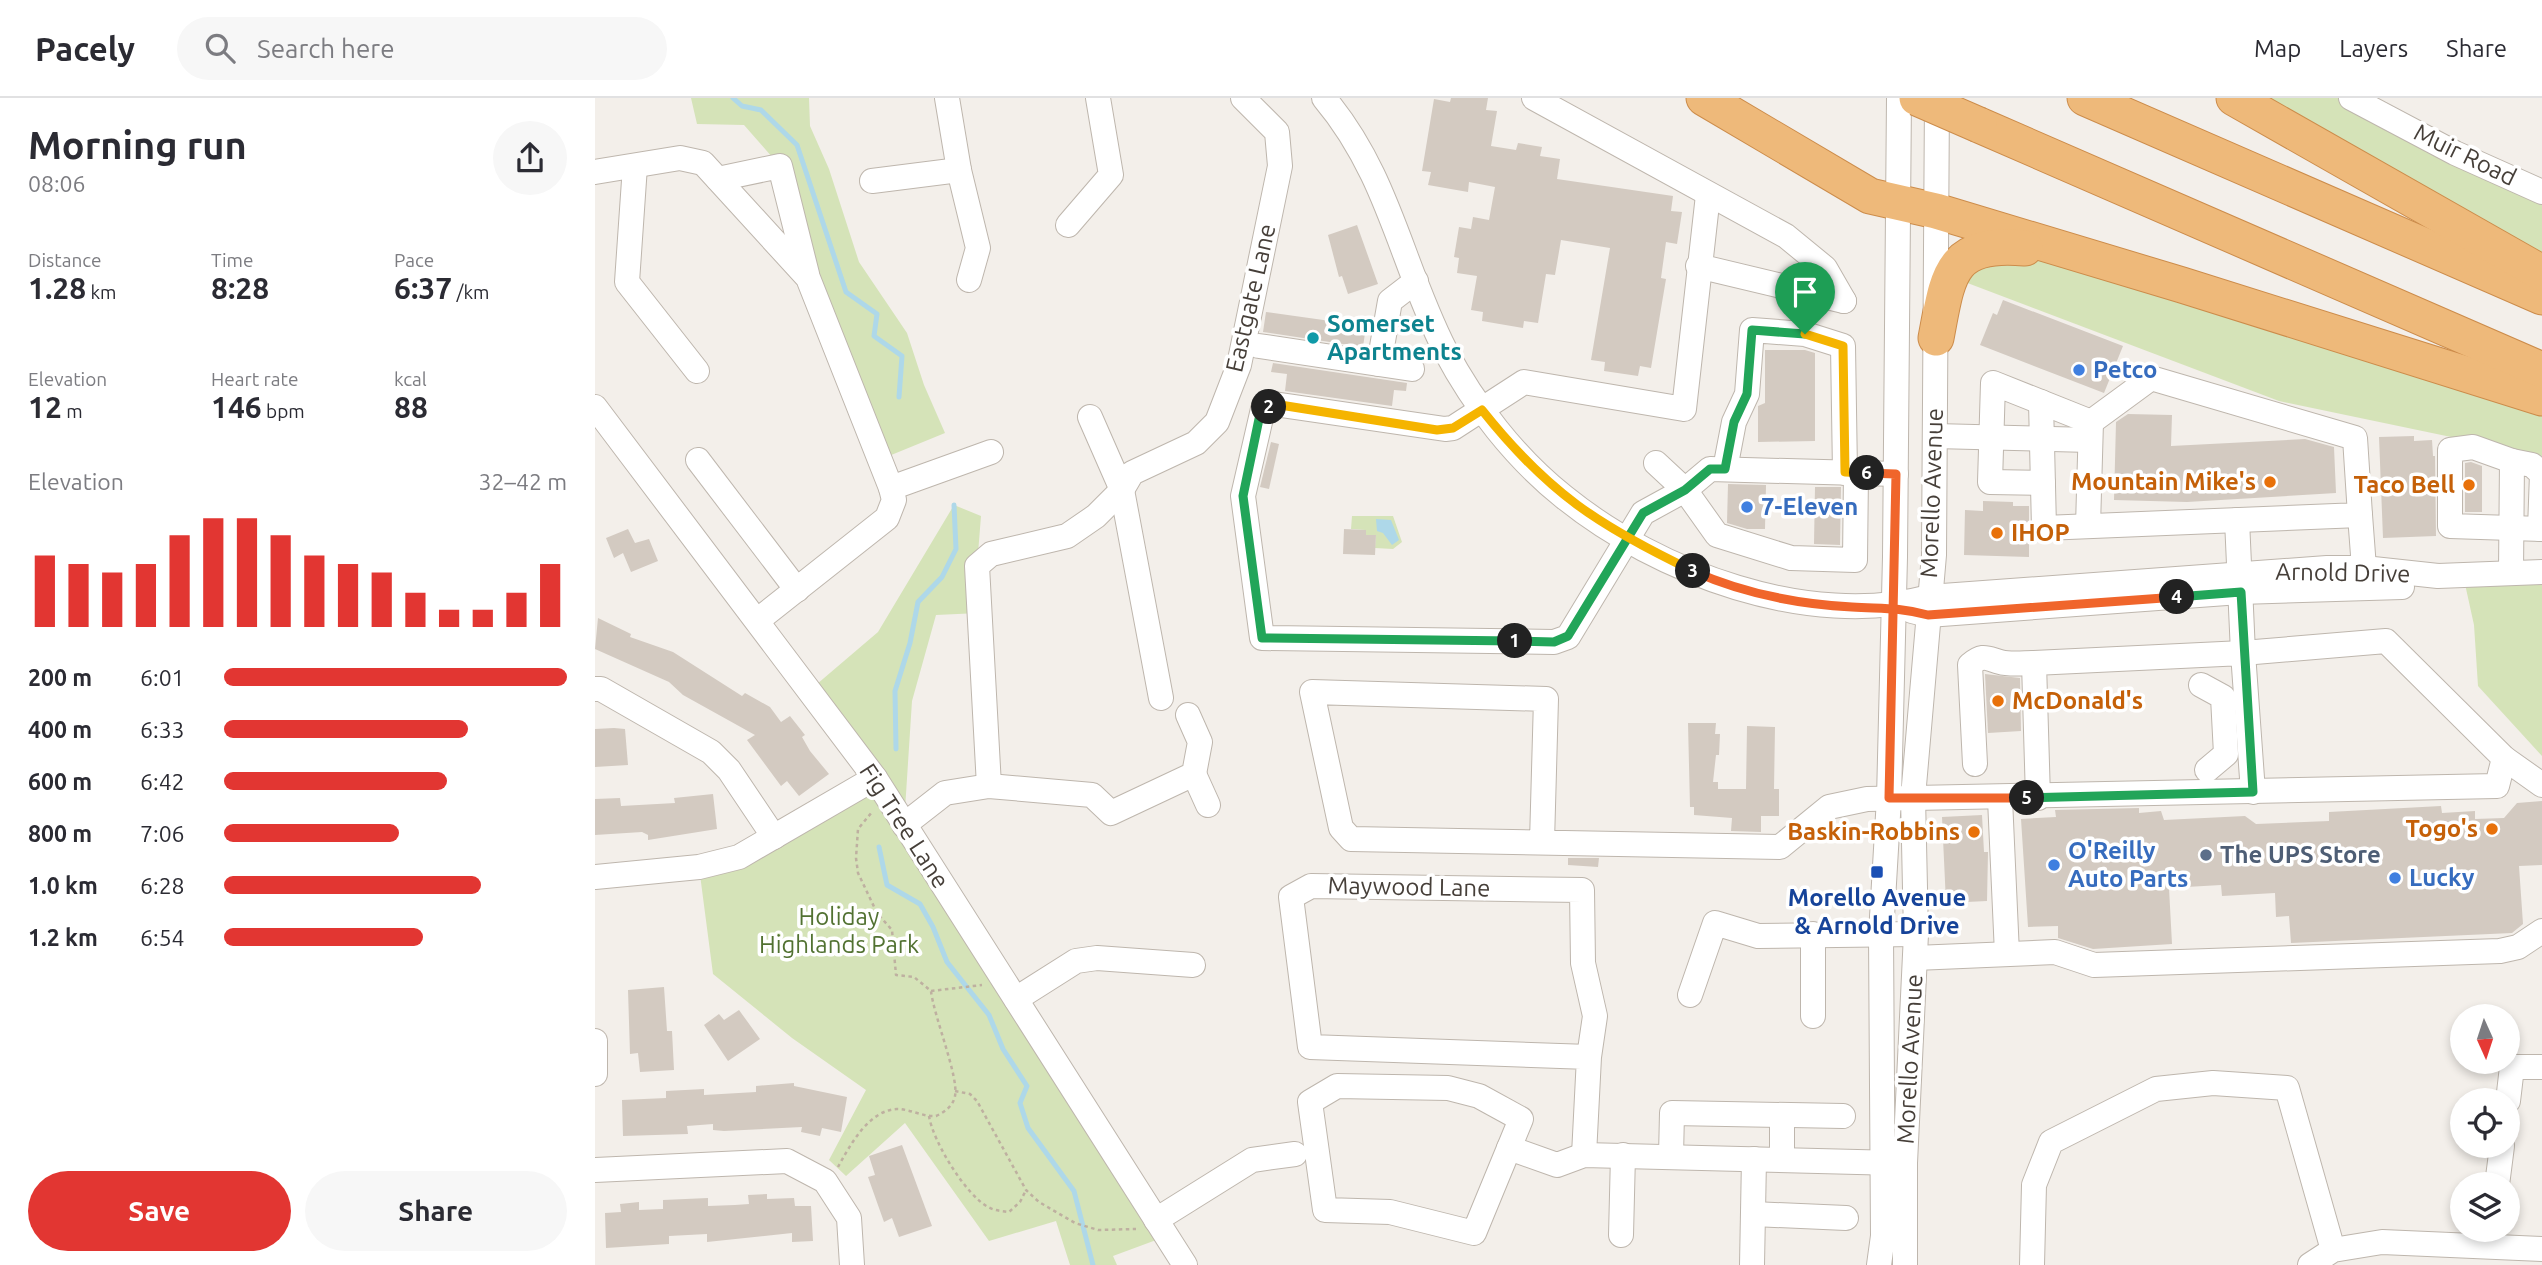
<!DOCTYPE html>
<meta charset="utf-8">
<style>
:root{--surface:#fff;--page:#f7f7f7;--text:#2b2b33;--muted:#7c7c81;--line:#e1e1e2;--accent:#e23632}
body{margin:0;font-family:Ubuntu,sans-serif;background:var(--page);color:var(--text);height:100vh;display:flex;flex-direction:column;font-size:26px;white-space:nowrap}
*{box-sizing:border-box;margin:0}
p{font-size:23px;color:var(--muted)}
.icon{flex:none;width:38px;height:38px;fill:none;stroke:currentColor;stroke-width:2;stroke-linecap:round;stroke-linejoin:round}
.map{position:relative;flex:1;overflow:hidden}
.drawer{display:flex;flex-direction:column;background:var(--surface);width:595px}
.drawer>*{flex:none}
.needle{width:46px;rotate:177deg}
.tools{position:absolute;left:1855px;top:906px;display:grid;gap:14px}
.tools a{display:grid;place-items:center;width:70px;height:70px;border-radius:50%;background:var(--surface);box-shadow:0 4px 10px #0003;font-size:35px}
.pin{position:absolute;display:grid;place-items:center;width:60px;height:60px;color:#fff;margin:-72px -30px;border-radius:50% 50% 50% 0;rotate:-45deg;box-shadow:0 0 7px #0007}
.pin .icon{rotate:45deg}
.km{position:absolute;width:35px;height:35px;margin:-18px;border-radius:50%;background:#222;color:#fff;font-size:19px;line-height:35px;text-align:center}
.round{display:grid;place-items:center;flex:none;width:74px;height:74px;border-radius:37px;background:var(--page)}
.headline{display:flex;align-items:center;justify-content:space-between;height:119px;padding:0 28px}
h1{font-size:38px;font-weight:600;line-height:52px}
.figures{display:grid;grid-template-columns:repeat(3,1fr);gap:10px;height:119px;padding:7px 28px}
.figures div{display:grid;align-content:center}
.figures b{font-size:30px;font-weight:600}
.figures small{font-size:19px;font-weight:400}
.figures p{font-size:19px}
.chart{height:196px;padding:14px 28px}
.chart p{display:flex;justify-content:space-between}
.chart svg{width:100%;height:126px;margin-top:7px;stroke:var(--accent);stroke-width:6}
.button{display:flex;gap:14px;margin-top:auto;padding:14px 28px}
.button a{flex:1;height:80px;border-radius:42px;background:var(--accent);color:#fff;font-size:28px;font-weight:600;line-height:80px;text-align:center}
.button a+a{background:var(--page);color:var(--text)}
ul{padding:0 28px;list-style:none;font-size:23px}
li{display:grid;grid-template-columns:112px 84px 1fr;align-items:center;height:52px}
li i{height:18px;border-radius:9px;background:var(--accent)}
header{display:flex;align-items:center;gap:42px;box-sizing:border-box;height:98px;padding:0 35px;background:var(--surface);border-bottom:2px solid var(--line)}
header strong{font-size:33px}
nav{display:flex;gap:38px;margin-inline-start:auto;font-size:24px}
.search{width:490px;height:63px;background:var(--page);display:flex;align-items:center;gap:18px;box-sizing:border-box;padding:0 24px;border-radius:38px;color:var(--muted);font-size:26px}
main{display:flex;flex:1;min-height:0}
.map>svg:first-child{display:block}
.green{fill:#d5e3b8}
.water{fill:#aed8e9}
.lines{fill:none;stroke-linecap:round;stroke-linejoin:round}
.stream{stroke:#aed8e9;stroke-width:5}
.building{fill:#d3cac1}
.minor-casing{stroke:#beb6ad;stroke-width:26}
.highway-casing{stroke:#cc8c4b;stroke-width:37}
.path{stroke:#beb0a0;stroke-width:2.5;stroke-dasharray:3.5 3.5;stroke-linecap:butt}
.minor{stroke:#fff;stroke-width:24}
.highway{stroke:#eeb97a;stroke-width:35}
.highway-bridge-casing{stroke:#cc8c4b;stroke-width:37;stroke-linecap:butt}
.highway-bridge{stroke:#eeb97a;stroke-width:35}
.split-1-casing{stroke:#fff;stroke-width:14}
.split-2-casing{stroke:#fff;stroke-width:14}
.split-3-casing{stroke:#fff;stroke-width:14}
.split-4-casing{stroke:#fff;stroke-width:14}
.split-5-casing{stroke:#fff;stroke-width:14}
.split-6-casing{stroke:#fff;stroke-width:14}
.split-7-casing{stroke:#fff;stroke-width:14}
.split-1{stroke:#22a559;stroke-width:9}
.split-2{stroke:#22a559;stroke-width:9}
.split-3{stroke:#f5b400;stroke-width:9}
.split-4{stroke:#f0652b;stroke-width:9}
.split-5{stroke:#22a559;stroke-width:9}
.split-6{stroke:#f0652b;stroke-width:9}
.split-7{stroke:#f5b400;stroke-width:9}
.culture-dot{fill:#0f9aa8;stroke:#fff;stroke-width:2.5}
.shop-dot{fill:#3f7fe0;stroke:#fff;stroke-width:2.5}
.food-dot{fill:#e8710a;stroke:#fff;stroke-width:2.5}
.service-dot{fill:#5c6f8a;stroke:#fff;stroke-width:2.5}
.transit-dot{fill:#1a4fb4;stroke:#fff;stroke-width:2.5}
.labels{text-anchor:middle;stroke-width:7;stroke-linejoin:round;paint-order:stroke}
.street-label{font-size:24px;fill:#463f39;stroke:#fff}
.culture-label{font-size:24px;font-weight:bold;fill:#0d838f;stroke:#fff;text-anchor:start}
.shop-label{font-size:24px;font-weight:bold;fill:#366cbe;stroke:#fff;text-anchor:start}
.food-label{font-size:24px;font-weight:bold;fill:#c56008;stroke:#fff;text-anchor:end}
.service-label{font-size:24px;font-weight:bold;fill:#4e5e75;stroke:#fff;text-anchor:start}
.transit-label{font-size:24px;font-weight:bold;fill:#164399;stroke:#fff}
.park-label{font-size:24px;fill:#527232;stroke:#fff}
</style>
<header>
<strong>Pacely</strong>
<div class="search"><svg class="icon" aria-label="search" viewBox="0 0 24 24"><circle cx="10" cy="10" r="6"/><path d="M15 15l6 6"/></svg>Search here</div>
<nav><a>Map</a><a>Layers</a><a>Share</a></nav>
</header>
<main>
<section class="drawer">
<div class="headline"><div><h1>Morning run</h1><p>08:06</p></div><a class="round"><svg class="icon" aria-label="share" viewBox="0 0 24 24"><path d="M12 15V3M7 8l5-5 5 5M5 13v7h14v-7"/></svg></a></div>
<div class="figures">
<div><p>Distance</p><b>1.28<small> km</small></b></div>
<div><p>Time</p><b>8:28</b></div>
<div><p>Pace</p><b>6:37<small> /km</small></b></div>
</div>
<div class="figures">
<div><p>Elevation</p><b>12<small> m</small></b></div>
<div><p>Heart rate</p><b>146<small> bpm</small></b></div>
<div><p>kcal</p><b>88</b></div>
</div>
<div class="chart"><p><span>Elevation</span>32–42 m</p>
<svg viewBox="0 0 160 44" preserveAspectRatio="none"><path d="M5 44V19M15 44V22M25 44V25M35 44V22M45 44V12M55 44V6M65 44V6M75 44V12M85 44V19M95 44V22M105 44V25M115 44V32M125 44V38M135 44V38M145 44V32M155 44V22"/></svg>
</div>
<ul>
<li><b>200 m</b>6:01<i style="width:100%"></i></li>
<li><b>400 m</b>6:33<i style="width:71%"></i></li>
<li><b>600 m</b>6:42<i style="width:65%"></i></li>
<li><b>800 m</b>7:06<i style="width:51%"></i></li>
<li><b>1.0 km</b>6:28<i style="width:75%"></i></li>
<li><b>1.2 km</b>6:54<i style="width:58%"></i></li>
</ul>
<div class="button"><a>Save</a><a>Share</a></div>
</section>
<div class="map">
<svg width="1947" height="1167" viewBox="0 0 1947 1167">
<rect width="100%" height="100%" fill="#f3efea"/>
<g class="green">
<polygon points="96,0 214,0 215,28 234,71 264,164 312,235 329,287 350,335 284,362 185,68 149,27 102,26"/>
<polygon points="1639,0 1756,0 1947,94 1947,175"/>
<polygon points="1407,148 1947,300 1947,358 1684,303 1354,178"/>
<polygon points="359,407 386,418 382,468 384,515 341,517 317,603 309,727 572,1138 518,1158 522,1167 475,1167 461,1123 394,1143 310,1025 251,1078 234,1062 271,992 197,940 118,876 104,769 280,681 215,592 283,534"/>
<polygon points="757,418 798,418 807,444 798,451 780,450 781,437 771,437 770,432 756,431"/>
<polygon points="1916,484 1947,487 1947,658 1883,588 1879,527 1870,486"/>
</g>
<polygon class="water" points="781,421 796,422 804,442 797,447 788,435 782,433"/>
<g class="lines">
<g class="stream">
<polyline points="138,0 147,8 166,12 202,47 251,194 282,216 279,238 307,258 304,299"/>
<polyline points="301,651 300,593 315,545 323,504 347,479 361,451 359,407"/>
<polyline points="284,749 292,787 325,806 338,829 352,864 394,917 408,951 432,988 425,1005 433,1030 479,1093 498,1167"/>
</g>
</g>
<g class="building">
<polygon points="856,0 893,0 891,12 902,13 896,48 921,52 923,45 947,49 945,58 965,61 962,81 1078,98 1076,113 1087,114 1082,146 1071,144 1066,180 1071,181 1056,270 1045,268 1043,278 1009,273 1010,264 996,262 1015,150 966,142 960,177 951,176 943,225 929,223 928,230 887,223 888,214 876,212 882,178 862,175 864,160 859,159 864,129 876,131 878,119 894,122 900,89 874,84 873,94 833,87 836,74 827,73 839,1 855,4"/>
<polygon points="762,127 783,186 753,196 747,178 744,179 733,137"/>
<polygon points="1408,202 1528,248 1509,295 1385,247 1398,215 1402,217"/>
<polygon points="671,214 771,228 768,249 668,234"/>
<polygon points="1170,252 1210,252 1220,255 1220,343 1163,344 1163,308 1170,305"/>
<polygon points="678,265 812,285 811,293 799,292 797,308 690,293 692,276 676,274"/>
<polygon points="1533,316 1577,317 1576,348 1710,341 1739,349 1741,395 1592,404 1519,402 1521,324"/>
<polygon points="1819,338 1819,343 1837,342 1838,358 1840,358 1841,438 1788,440 1784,339"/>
<polygon points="676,344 684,346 674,391 665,389"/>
<polygon points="1876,364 1887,368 1887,414 1870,414 1870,365"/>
<polygon points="1133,386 1171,387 1170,431 1152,431 1132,425"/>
<polygon points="1220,389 1246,389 1245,447 1219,446"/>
<polygon points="1388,403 1418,404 1418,408 1434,408 1434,459 1369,457 1370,412 1388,413"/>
<polygon points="33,431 40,445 54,441 63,463 36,474 28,455 19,460 11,440"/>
<polygon points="749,431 771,432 771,437 781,437 780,457 748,456"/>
<polygon points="3,520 36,536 35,539 78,554 147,598 150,595 175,609 186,624 195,618 210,637 207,639 215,653 234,676 204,698 192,683 186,688 152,642 160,637 88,597 74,584 0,551"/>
<polygon points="1390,576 1425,580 1426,633 1393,635"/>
<polygon points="1093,625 1121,625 1120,636 1125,636 1124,657 1121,657 1118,684 1123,684 1123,691 1151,691 1152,628 1180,629 1179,691 1184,691 1184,718 1166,718 1166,734 1136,733 1137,720 1099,717 1099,709 1095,709"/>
<polygon points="19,630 30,631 33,667 0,669 0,631"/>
<polygon points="118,696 122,731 53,742 53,737 47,734 0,737 0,701 25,700 26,708 80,705 79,700"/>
<polygon points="1947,703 1947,767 1924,768 1928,826 1917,835 1696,845 1694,818 1681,819 1680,795 1627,798 1626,787 1574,790 1577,846 1498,851 1463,840 1463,828 1433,829 1426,721 1461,719 1460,712 1544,710 1544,715 1566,713 1569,722 1650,718 1661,726 1734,723 1734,714 1846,708 1847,715 1880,713 1880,721 1909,720 1922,705"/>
<polygon points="1387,717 1389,754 1393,754 1392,803 1351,805 1347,719"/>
<polygon points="973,760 1004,760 1003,769 973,767"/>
<polygon points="69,889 72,933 77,933 79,972 45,974 43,955 35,956 33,892"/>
<polygon points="144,912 165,941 133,963 109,927 124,916 129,922"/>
<polygon points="199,985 199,988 252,999 246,1034 227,1030 225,1038 206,1034 207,1029 129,1033 118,1032 118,1026 92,1028 93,1036 28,1038 27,1002 71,1000 71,993 109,991 109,997 161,994 161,988"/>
<polygon points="307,1047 337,1128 304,1139 297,1120 289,1124 273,1079 280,1077 274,1058"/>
<polygon points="172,1096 172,1101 199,1100 200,1108 216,1108 218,1143 197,1144 197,1135 112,1144 112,1136 74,1138 74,1146 11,1150 10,1115 26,1114 25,1106 44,1104 44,1112 68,1111 68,1102 113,1100 113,1108 140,1107 154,1106 153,1097"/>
</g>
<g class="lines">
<defs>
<g id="minor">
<polyline points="352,0 364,72 383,150 374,182"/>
<path d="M729 0C794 77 806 166 850 252 879 307 920 360 969 399 1063 475 1214 531 1334 499L1732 470H1769L1843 478 1947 474"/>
<polyline points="939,0 1191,138 1230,170 1249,203"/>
<polyline points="1756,0 1860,55 1947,94"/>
<polyline points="40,68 32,184 102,273"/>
<polyline points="0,74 85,60 108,65 213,180 296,390 299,402 292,420 163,522"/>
<polyline points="123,81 185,68 212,176"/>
<polyline points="277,83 364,72"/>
<polyline points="1113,97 1089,311 929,284 858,330 850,331 679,306 668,311 648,398 667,540 959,544 973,539 1048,415 1090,392 1115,371 1301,376"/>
<polyline points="473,127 516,77 503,0"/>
<polyline points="1103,168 1249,203"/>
<polyline points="664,248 817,271"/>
<polyline points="784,266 795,203 821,183"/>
<polyline points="1446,304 1449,430 1765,417 1760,340 1556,280 1496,324"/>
<polyline points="0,309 280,680 590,1167"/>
<polyline points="495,319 527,392 566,600"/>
<polyline points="1340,338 1495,342"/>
<polyline points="103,362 202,492"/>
<polyline points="1917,363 1878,349 1855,352 1855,428 1947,431"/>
<polyline points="1061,365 1090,392 1122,437 1196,460 1260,462 1261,375"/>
<polyline points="1130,371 1139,324 1152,296 1157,232 1210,236 1248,248 1250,375"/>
<polyline points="1448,385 1395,384 1398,285 1496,324 1493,428"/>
<polyline points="296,390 396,354"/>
<polyline points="1765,417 1769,470"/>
<polyline points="1916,474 1917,363 1937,367 1947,376 1945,431"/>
<polyline points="1317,513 1333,517 1645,494 1807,489"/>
<polyline points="1606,587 1628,599 1631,656 1612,672"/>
<polyline points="0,591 6,591 116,654 134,672 179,739"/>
<polyline points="1909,660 1947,687"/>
<path d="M1380 666 1375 567C1388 556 1391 560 1405 564 1415 567 1429 565 1439 565"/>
<polyline points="599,676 613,707"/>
<polyline points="394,688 382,468 396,456 472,438 501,418 527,392 537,375 601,345 622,324 644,267 685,68 682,34 648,0"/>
<polyline points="1443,700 1439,565 1648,555 1658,694"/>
<polyline points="1405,701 1412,856"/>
<polyline points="309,727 350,695 394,688 497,697 516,715 599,676 605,644 593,617"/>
<polyline points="947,744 951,601 717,594 746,730 756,741 1185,749 1234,709 1272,701 1902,688 1909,660 1791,543 1648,555 1642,422"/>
<polyline points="0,779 104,769 144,759 280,680"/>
<polyline points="1218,836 1218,918"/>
<polyline points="1320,860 1460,854 1499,867 1905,853 1923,849 1947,833"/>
<polyline points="1095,897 1120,825 1163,838 1321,836"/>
<polyline points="421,901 481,863 502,860 598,867"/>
<polyline points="0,943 0,976"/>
<polygon points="742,988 853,990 884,998 926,1021 879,1135 795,1114 730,1112 715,1004"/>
<polyline points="1913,1003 1917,969 1947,969"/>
<polyline points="914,1050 962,1067 989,1057 1302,1065"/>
<polyline points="989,1057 994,959 1000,918 988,865 987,792 716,788 696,799 715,949 994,959"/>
<polyline points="1076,1058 1077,1015 1248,1018"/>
<polyline points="1187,1062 1187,1017"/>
<polyline points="0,1072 192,1063 230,1083 254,1120 257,1167"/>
<polyline points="1902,1087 1907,1048"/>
<polyline points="1158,1116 1251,1120"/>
<polyline points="561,1122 657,1062 700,1056"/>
<polyline points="1026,1137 1028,1057"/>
<polyline points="1157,1167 1159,1061"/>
<polyline points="1284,1167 1288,1138 1286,836 1294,700 1300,459 1304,0"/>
<polyline points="1310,1167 1310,1065 1321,836 1318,699 1339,457 1342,0"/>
<polyline points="1437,1167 1439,1087 1456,1044 1561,991 1618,985 1692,990 1738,1152"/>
<polyline points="1715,1167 1738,1152 1787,1144 1947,1151"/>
</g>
<g id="highway">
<polyline points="1109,0 1275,98 1341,113 1587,187 1947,300"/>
<polyline points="1490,0 1947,199"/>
<polyline points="1639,0 1947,175"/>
<polyline points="1384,27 1947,272"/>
<path d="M1341 240C1353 177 1354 143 1430 150"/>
</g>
</defs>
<use href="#minor" class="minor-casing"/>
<use href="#highway" class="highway-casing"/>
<g class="path">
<polyline points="336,893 387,887"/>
<polyline points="360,993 375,996 382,1003 431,1092 444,1104 480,1125 503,1132 541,1131"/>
<path d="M334 1018C338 1044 371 1097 393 1109 400 1113 407 1113 414 1114L425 1104 431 1092"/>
<path d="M243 1069C255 1047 274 1012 302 1011 315 1011 328 1019 341 1018 350 1014 358 1008 360 998 364 979 339 919 336 893L319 879 301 877 297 832 282 815 263 775 261 760 263 731 277 714"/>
</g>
<use href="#minor" class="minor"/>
<use href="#highway" class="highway"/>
<defs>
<polyline id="highway-bridge" points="1322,0 1384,27"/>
</defs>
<use href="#highway-bridge" class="highway-bridge-casing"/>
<use href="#highway-bridge" class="highway-bridge"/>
</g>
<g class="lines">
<defs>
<polyline id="split-1" points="920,543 959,544 973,538 1048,415 1090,392 1115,371 1130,371 1139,324 1152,296 1157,232 1210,236"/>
<polyline id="split-2" points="674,309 668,311 664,321 648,398 667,540 920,543"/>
<path id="split-3" d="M674 309 679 306 842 332 858 330 887 312C953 395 1004 428 1098 473"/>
<path id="split-4" d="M1098 473C1147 495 1203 506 1257 509 1287 511 1302 509 1333 517L1582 499"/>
<polyline id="split-5" points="1432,700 1658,694 1646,494 1582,499"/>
<polyline id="split-6" points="1272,375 1301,376 1294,700 1432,700"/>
<polyline id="split-7" points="1210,236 1248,248 1250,374 1272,375"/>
</defs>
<use href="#split-1" class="split-1-casing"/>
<use href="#split-2" class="split-2-casing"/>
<use href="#split-3" class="split-3-casing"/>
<use href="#split-4" class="split-4-casing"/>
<use href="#split-5" class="split-5-casing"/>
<use href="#split-6" class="split-6-casing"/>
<use href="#split-7" class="split-7-casing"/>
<use href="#split-1" class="split-1"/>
<use href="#split-2" class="split-2"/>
<use href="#split-3" class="split-3"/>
<use href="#split-4" class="split-4"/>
<use href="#split-5" class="split-5"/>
<use href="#split-6" class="split-6"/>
<use href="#split-7" class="split-7"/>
</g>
<circle class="culture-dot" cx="718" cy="240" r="7"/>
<g class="shop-dot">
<circle cx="1484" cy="272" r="7"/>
<circle cx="1152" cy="409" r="7"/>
<circle cx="1459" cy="767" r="7"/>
<circle cx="1800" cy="780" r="7"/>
</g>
<g class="food-dot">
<circle cx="1675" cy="384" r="7"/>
<circle cx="1874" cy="387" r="7"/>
<circle cx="1402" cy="435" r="7"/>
<circle cx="1403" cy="603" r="7"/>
<circle cx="1897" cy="731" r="7"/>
<circle cx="1379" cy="734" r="7"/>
</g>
<circle class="service-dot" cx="1611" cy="757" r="7"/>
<rect class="transit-dot" x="1275" y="767" width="14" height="14" rx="3.5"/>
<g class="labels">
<g class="street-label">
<text transform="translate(1870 57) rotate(26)" y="8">Muir Road</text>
<text transform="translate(656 200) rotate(-77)" y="8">Eastgate Lane</text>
<text transform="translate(1337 395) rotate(-88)" y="8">Morello Avenue</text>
<text transform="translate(1748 475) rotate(1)" y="8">Arnold Drive</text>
<text transform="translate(309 728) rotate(57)" y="8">Fig Tree Lane</text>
<text transform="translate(814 789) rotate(1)" y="8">Maywood Lane</text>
<text transform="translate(1315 961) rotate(-87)" y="8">Morello Avenue</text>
</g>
<g class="culture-label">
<text x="732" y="234">Somerset<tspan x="732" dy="28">Apartments</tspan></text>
</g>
<g class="shop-label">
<text x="1498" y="280">Petco</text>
<text x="1166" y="417">7-Eleven</text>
<text x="1473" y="761">O'Reilly<tspan x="1473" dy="28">Auto Parts</tspan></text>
<text x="1814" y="788">Lucky</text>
</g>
<g class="food-label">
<text x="1661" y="392">Mountain Mike's</text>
<text x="1860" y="395">Taco Bell</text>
<text x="1416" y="443" text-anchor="start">IHOP</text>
<text x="1417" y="611" text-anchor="start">McDonald's</text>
<text x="1883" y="739">Togo's</text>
<text x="1365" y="742">Baskin-Robbins</text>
</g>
<g class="service-label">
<text x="1625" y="765">The UPS Store</text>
</g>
<g class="transit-label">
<text x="1282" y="808">Morello Avenue<tspan x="1282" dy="28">&amp; Arnold Drive</tspan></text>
</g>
<g class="park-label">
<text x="244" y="827">Holiday<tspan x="244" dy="28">Highlands Park</tspan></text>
</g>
</g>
</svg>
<div class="tools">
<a><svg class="needle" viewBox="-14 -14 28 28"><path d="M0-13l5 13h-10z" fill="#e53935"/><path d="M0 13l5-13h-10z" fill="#7c7c81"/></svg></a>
<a><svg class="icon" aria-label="locate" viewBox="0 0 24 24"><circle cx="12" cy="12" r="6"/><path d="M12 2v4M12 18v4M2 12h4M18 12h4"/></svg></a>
<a><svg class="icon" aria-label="layers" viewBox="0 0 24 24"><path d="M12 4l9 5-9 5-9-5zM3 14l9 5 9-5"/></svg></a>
</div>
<div class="pin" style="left:1210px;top:236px;background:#1e9e55"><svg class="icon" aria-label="arrive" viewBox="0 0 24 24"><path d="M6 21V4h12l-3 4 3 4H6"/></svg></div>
<b class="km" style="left:920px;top:543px">1</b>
<b class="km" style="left:674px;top:309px">2</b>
<b class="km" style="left:1098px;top:473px">3</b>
<b class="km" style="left:1582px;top:499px">4</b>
<b class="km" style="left:1432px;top:700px">5</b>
<b class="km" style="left:1272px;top:375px">6</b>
</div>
</main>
